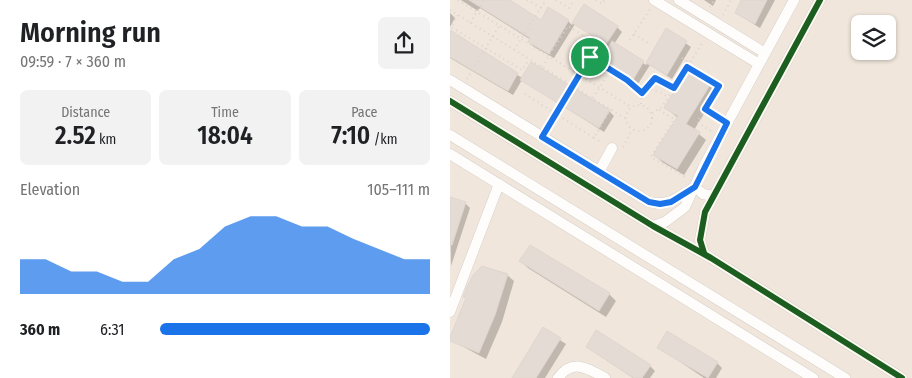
<!DOCTYPE html>
<meta charset="utf-8">
<style>
:root{--surface:#fff;--page:#f2f2f2;--text:#202124;--muted:#757577;--accent:#1a73e8}
body{margin:0;font-family:"Fira Sans Condensed",sans-serif;background:var(--page);color:var(--text);height:100vh;display:flex;flex-direction:column;font-size:19px;white-space:nowrap}
*{box-sizing:border-box;margin:0}
p{font-size:16px;color:var(--muted)}
.icon{flex:none;width:28px;height:28px;fill:none;stroke:currentColor;stroke-width:2;stroke-linecap:round;stroke-linejoin:round}
.map{position:relative;flex:1;overflow:hidden}
.sheet{display:flex;flex-direction:column;background:var(--surface);width:450px}
.sheet>*{flex:none}
.fabs{position:absolute;left:401px;top:15px;display:grid;gap:10px}
.fabs a{display:grid;place-items:center;width:45px;height:45px;border-radius:8px;background:var(--surface);box-shadow:0 1px 4px #0004;font-size:25px}
.pin{position:absolute;display:grid;place-items:center;width:42px;height:42px;color:#fff;margin:-21px;border:2px solid #fff;border-radius:50%;box-shadow:0 1px 5px #0007}
.round{display:grid;place-items:center;flex:none;width:52px;height:52px;border-radius:8px;background:var(--page)}
.overview{display:flex;align-items:center;justify-content:space-between;height:85px;padding:0 20px}
h1{font-size:28px;font-weight:600;line-height:38px}
.metrics{display:grid;grid-template-columns:repeat(3,1fr);gap:8px;height:85px;padding:5px 20px}
.metrics div{display:grid;align-content:center;border-radius:8px;background:var(--page);text-align:center}
.metrics b{font-size:25px;font-weight:600}
.metrics small{font-size:14px;font-weight:400}
.metrics p{font-size:14px}
.chart{height:140px;padding:10px 20px}
.chart p{display:flex;justify-content:space-between}
.chart svg{width:100%;height:90px;margin-top:5px;fill:var(--accent);opacity:.7}
ul{padding:0 20px;list-style:none;font-size:16px}
li{display:grid;grid-template-columns:80px 60px 1fr;align-items:center;height:38px}
li i{height:12px;border-radius:6px;background:var(--accent)}
main{display:flex;flex:1;min-height:0}
.map>svg:first-child{display:block}
.residential{fill:#f0e6db;fill-rule:evenodd}
.shadow{fill:#0003}
.building{fill:#e4dbd4;stroke:#e0d6cf}
.lines{fill:none;stroke-linecap:round;stroke-linejoin:round}
.minor-casing{stroke:#d6d0ca;stroke-width:11}
.path{stroke:#dad3d0;stroke-width:2;stroke-dasharray:1 4;stroke-linecap:butt}
.minor{stroke:#fefdfc;stroke-width:10}
.cycleway-casing{stroke:#fef8ef;stroke-width:9}
.cycleway{stroke:#1b5e20;stroke-width:6}
.route-casing{stroke:#fff;stroke-width:10}
.route{stroke:#1a73e8;stroke-width:6}
</style>
<main>
<section class="sheet">
<div class="overview"><div><h1>Morning run</h1><p>09:59 · 7 × 360 m</p></div><a class="round"><svg class="icon" aria-label="share" viewBox="0 0 24 24"><path d="M12 15V3M7 8l5-5 5 5M5 13v7h14v-7"/></svg></a></div>
<div class="metrics">
<div><p>Distance</p><b>2.52<small> km</small></b></div>
<div><p>Time</p><b>18:04</b></div>
<div><p>Pace</p><b>7:10<small> /km</small></b></div>
</div>
<div class="chart"><p><span>Elevation</span>105–111 m</p>
<svg viewBox="0 0 160 44" preserveAspectRatio="none"><path d="M0 44V27L10 27L20 33L30 33L40 38L50 38L60 27L70 22L80 11L90 6L100 6L110 11L120 11L130 17L140 22L150 27L160 27V44z"/></svg>
</div>
<ul>
<li><b>360 m</b>6:31<i style="width:100%"></i></li>
</ul>
</section>
<div class="map">
<svg width="462" height="378" viewBox="0 0 462 378">
<rect width="100%" height="100%" fill="#f8f3ed"/>
<path class="residential" d="M0 0H462V378H0ZM410 24H438V51H410Z"/>
<g class="shadow">
<polygon points="11,0 58,0 92,21 118,21 122,25 134,6 167,27 172,32 164,44 196,65 217,30 241,47 222,79 200,65 188,84 157,65 152,60 159,47 125,24 104,58 84,47 79,42 81,40 30,8 28,11"/>
<polygon points="254,0 266,0 263,6"/>
<polygon points="293,0 325,0 310,28 286,13"/>
<polygon points="0,13 5,18 0,27"/>
<polygon points="0,32 72,78 159,111 164,116 154,132 72,80 63,95 0,58"/>
<polygon points="237,74 260,86 267,93 244,130 256,140 234,175 212,162 205,155 228,118 216,108"/>
<polygon points="0,198 15,203 20,208 1,266"/>
<polygon points="71,261 159,294 166,301 156,317 78,268"/>
<polygon points="57,275 64,281 52,322 36,359 8,344 17,299 15,297"/>
<polygon points="93,329 116,344 95,378 63,378"/>
<polygon points="137,347 200,366 205,371 200,378 183,378"/>
<polygon points="208,347 267,363 272,368 266,378 254,378"/>
</g>
<g class="building">
<polygon points="19,0 60,0 91,20 98,7 119,20 99,54 78,42 80,38"/>
<polygon points="291,0 317,0 305,24 285,13"/>
<polygon points="134,4 168,26 156,44 122,23"/>
<polygon points="216,28 237,41 217,75 196,63"/>
<polygon points="0,30 68,73 58,91 0,57"/>
<polygon points="162,41 194,61 183,80 150,60"/>
<polygon points="81,62 160,110 149,128 70,80"/>
<polygon points="236,72 260,85 236,124 250,132 227,169 203,155 228,116 214,108"/>
<polygon points="0,197 16,202 2,245 0,245"/>
<polygon points="80,245 160,293 149,311 69,261"/>
<polygon points="32,266 58,274 45,315 29,353 0,341 0,337 16,298 13,297 17,287 23,275"/>
<polygon points="93,327 111,338 86,378 62,378"/>
<polygon points="146,330 201,365 192,378 184,378 136,347"/>
<polygon points="217,331 268,362 258,378 207,348"/>
</g>
<g class="lines">
<defs>
<g id="minor">
<polyline points="204,0 309,64"/>
<polyline points="229,0 315,53"/>
<path d="M0 80 199 202C218 207 230 196 245 187L253 194 263 196"/>
<polyline points="0,101 203,226 261,258 452,378"/>
<polyline points="0,135 395,378"/>
<polyline points="0,154 363,378"/>
<polyline points="149,172 162,148"/>
<polyline points="203,226 215,222 235,207 254,166 344,0"/>
<polyline points="254,253 250,240 255,212 370,0"/>
<polyline points="0,312 49,184"/>
<path d="M108 378C122 358 138 368 155 378"/>
</g>
</defs>
<use href="#minor" class="minor-casing"/>
<g class="path">
<polyline points="8,0 181,107"/>
<polyline points="77,0 91,8"/>
<polyline points="106,0 119,8 124,0"/>
<polyline points="146,0 152,4 155,0"/>
<polyline points="260,7 264,0"/>
<polyline points="0,10 176,119"/>
<polyline points="8,15 1,27 72,70 79,59"/>
<polyline points="273,15 281,0"/>
<polyline points="20,23 34,0"/>
<polyline points="184,34 198,43"/>
<polyline points="180,40 200,9"/>
<polyline points="64,50 96,0"/>
<polyline points="140,57 177,80 192,93"/>
<polyline points="232,58 240,63"/>
<polyline points="92,67 118,26 147,44 98,127"/>
<polyline points="237,67 269,86 247,122 261,131"/>
<polyline points="17,79 49,26"/>
<polyline points="196,89 210,92 218,97"/>
<polyline points="75,94 144,138 161,109"/>
<polyline points="143,98 161,69"/>
<polyline points="191,104 192,93 203,79 208,78 224,88"/>
<circle cx="189" cy="118" r="13"/>
<polyline points="209,110 224,119 201,157 237,178"/>
<polyline points="256,110 269,118"/>
<polyline points="202,113 212,107 253,42"/>
<polyline points="144,138 153,143"/>
<polyline points="173,147 182,130"/>
</g>
<use href="#minor" class="minor"/>
<defs>
<g id="cycleway">
<polyline points="0,101 203,226 261,258 452,378"/>
<polyline points="254,253 250,240 255,212 370,0"/>
</g>
</defs>
<use href="#cycleway" class="cycleway-casing"/>
<use href="#cycleway" class="cycleway"/>
</g>
<g class="lines">
<defs>
<polygon id="route" points="140,57 177,80 192,93 205,78 224,88 237,67 269,86 255,109 277,123 245,187 221,202 210,204 199,202 92,137"/>
</defs>
<use href="#route" class="route-casing"/>
<use href="#route" class="route"/>
</g>
</svg>
<div class="fabs">
<a><svg class="icon" aria-label="layers" viewBox="0 0 24 24"><path d="M12 4l9 5-9 5-9-5zM3 14l9 5 9-5"/></svg></a>
</div>
<div class="pin" style="left:140px;top:57px;background:#1e9e55"><svg class="icon" aria-label="arrive" viewBox="0 0 24 24"><path d="M6 21V4h12l-3 4 3 4H6"/></svg></div>
</div>
</main>
